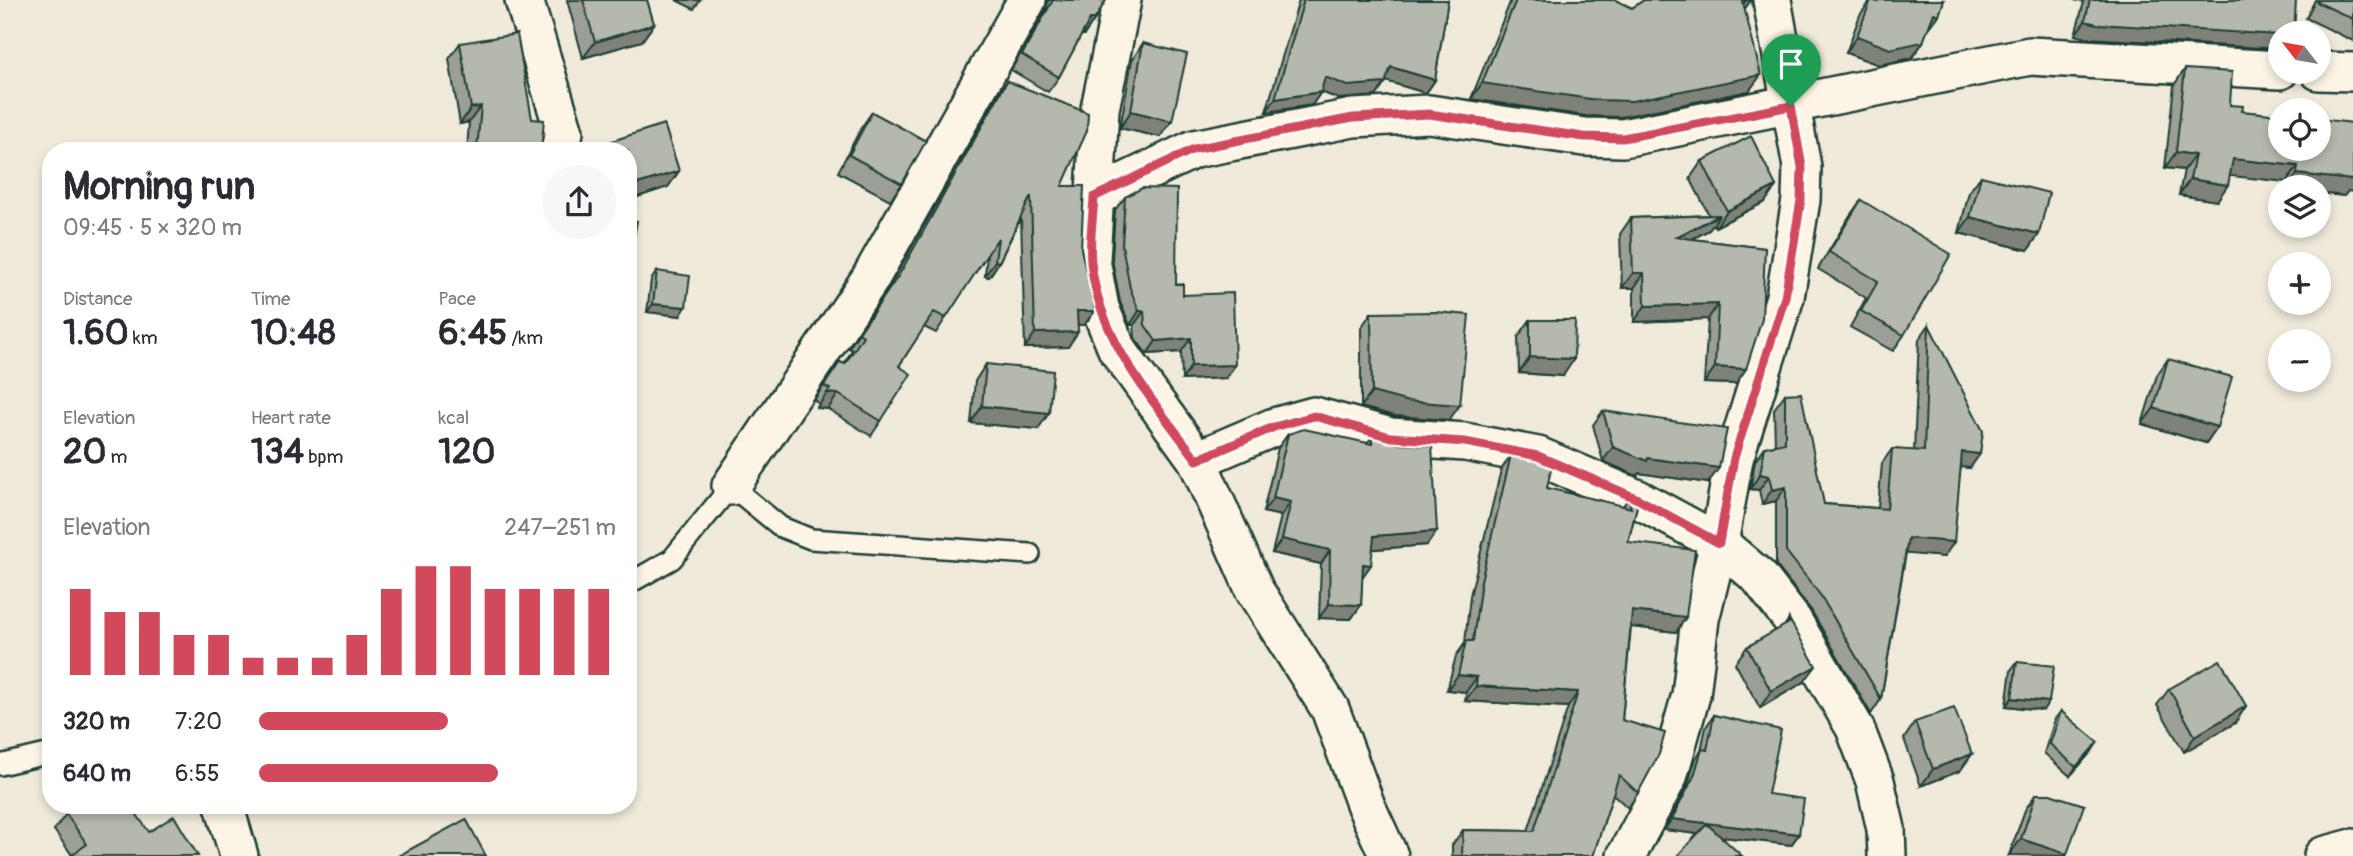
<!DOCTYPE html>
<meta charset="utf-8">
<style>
:root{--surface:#fff;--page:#f7f7f7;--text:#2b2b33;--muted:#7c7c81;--accent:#d1495b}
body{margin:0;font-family:Pangolin,sans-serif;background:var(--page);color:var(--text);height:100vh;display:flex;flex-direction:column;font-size:26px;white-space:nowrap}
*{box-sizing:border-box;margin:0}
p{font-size:23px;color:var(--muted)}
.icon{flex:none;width:38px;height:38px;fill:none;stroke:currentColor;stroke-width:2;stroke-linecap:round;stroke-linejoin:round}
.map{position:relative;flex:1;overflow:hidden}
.side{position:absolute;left:42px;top:142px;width:595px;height:672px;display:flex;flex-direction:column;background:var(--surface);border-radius:28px;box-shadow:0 4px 10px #0003}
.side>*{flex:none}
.needle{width:46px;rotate:301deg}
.controls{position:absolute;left:2268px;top:21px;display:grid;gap:14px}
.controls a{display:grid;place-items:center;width:63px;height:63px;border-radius:50%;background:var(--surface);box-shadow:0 4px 10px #0003;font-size:35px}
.pin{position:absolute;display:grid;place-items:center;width:60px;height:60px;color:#fff;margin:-72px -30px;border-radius:50% 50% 50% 0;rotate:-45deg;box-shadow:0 0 7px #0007}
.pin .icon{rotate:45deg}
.round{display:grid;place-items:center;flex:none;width:74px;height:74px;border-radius:37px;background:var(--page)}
.headline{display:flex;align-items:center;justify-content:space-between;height:119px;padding:0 21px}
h1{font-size:38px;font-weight:700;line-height:52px}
.figures{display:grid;grid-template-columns:repeat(3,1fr);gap:10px;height:119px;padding:7px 21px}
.figures div{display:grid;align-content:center}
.figures b{font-size:35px;font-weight:700}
.figures small{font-size:19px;font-weight:400}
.figures p{font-size:19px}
.chart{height:196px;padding:14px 21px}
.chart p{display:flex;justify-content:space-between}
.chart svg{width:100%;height:126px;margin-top:7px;stroke:var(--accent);stroke-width:6}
ul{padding:0 21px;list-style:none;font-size:23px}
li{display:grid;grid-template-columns:112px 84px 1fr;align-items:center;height:52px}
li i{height:18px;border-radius:9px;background:var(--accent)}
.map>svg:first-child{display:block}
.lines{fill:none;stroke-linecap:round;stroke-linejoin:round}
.lane-casing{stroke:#1f3d34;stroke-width:24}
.street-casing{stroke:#1f3d34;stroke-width:42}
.lane{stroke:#fcf5e5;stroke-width:19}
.street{stroke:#fcf5e5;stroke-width:37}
.wall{fill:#9c9f95;stroke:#1f3d34;stroke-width:2}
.shaded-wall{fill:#7f8279;stroke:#1f3d34;stroke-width:2}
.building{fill:#b5b9ad;stroke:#1f3d34;stroke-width:2}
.route-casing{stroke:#fff;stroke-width:14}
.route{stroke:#d1495b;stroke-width:9}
</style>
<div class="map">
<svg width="2353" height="856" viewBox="0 0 2353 856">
<rect width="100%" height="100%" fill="#efeada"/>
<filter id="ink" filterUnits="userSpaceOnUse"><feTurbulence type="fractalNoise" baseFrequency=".0143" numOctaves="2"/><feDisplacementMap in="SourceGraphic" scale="14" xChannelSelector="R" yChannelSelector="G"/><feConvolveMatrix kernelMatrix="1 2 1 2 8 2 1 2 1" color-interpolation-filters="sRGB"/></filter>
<g filter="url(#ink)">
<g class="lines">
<defs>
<g id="lane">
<polyline points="628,584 672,559 731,486 781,527 811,539 1030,554"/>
<polyline points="0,765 51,753"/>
</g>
<g id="street">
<polyline points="524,0 564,132 560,150"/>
<polyline points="1122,0 1100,109 1091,260 1100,308 1117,349 1197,460 1255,591 1330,709 1366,806 1389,856"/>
<polyline points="2319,71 2353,72"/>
<polyline points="1094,197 1194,149 1353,118 1429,114 1584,137 1623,138 2030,56 2280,70"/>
<polyline points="1197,460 1274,427 1314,416 1391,437 1465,442 1538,456 1638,499 1719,543 1759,577 1793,621 1855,728 1875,781 1886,829 1887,856"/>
<polyline points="731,486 870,279 1027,0"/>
<polyline points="224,805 239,856"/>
<polyline points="1626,856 1668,777 1691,695 1700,619 1719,543 1734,459 1785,297 1801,200 1802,167 1772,0"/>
<polyline points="2323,856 2353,848"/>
</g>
</defs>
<use href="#lane" class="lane-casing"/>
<use href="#street" class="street-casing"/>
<use href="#lane" class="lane"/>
<use href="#street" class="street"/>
</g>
<g class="wall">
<polygon points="567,0 647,0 654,24 642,41 583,58"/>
<polygon points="676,0 700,0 694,9"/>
<polygon points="1048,0 1106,0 1095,19 1084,35 1081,35 1059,77 1048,92 1011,70 1046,10"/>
<polygon points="1299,0 1448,0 1435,80 1426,93 1386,81 1376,96 1339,99 1321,92 1312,105 1266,112"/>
<polygon points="1511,0 1615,0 1632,8 1644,0 1751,0 1744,9 1749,91 1621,117 1586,116 1471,99"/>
<polygon points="1871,0 1944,0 1939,15 1927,31 1923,42 1912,58 1879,65 1846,53 1860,15"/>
<polygon points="2074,0 2296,0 2087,38 2075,35 2084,2"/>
<polygon points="2315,0 2353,0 2353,41 2306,18"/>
<polygon points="460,43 532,119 541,150 467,150 469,122 460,124 449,59"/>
<polygon points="1143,43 1160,137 1120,128 1132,60"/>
<polygon points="2185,69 2230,105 2242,111 2348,191 2344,196 2319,193 2319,187 2286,187 2287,182 2230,175 2217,201 2179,195 2184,170 2165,168 2174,85"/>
<polygon points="1007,81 1062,186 1081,249 1095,311 1084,325 1078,325 1068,347 1025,348 1021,218 999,262 989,277 985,276 987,254 936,333 924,327 899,366 881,421 871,436 828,409 817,408 819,404 814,400 840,362 844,364 852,350 849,348 888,289 997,96"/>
<polygon points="872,112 902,184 890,200 838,172 861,128"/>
<polygon points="664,124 679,171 668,187 628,200 628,150 601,150 606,143"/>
<polygon points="1702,161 1776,186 1765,202 1715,227 1714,224 1709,230 1692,239 1765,248 1736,384 1704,383 1708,319 1634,322 1634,288 1622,288 1620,234 1631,218 1709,215 1690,178"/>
<polygon points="1981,176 2039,234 2028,250 1959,233 1969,192"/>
<polygon points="1125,197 1176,284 1235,365 1226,378 1182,380 1181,352 1147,354 1135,338 1134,325 1130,325 1120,302 1112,259 1115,210"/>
<polygon points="1861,200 1904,335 1893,351 1850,327 1866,298 1818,269 1849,217"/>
<polygon points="657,271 680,316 647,312 651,280"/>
<polygon points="1371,313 1449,420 1395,416 1361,407 1361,328"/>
<polygon points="1530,320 1563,376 1519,373 1518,337"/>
<polygon points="1929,325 1970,468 1961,467 1944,557 1906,553 1881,699 1871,714 1811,610 1776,565 1776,501 1762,504 1759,490 1750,489 1755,461 1765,447 1775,445 1774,409 1785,394 1824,504 1878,508 1882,463 1892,449 1914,451 1919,339"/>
<polygon points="2168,359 2217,427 2206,443 2142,424 2157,375"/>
<polygon points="986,364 1038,429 971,423 975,381"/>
<polygon points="1603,411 1708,483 1639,473 1637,476 1603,461 1593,425"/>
<polygon points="1288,434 1367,443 1372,437 1427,545 1373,549 1362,578 1361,605 1351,619 1319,618 1321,564 1272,553 1281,516 1263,512 1278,448"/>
<polygon points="1511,455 1547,488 1623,506 1628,498 1638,502 1628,542 1686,617 1676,632 1631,627 1622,720 1638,793 1628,808 1613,794 1593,856 1452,856 1452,845 1463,830 1528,831 1568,707 1465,701 1466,692 1447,690 1456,656 1465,643 1470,596 1501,470"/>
<polygon points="1789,619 1804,682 1760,708 1735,663 1747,647 1784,626"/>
<polygon points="2017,662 2043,710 2006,706 2011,670"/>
<polygon points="2169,689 2246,706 2235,723 2184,752 2157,705"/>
<polygon points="2061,711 2092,751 2070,776 2044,753 2055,719"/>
<polygon points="1714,715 1768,794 1799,834 1791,845 1664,830 1687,787 1695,760 1701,750 1706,727"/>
<polygon points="1915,722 1972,754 1960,771 1921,786 1904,739"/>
<polygon points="2036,794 2084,805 2009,855 2025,810"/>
<polygon points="66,814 149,832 72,855 54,830"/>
</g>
<g class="shaded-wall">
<polygon points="1747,0 1751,0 1744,10 1743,3"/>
<polygon points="1934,13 1939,15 1927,31"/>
<polygon points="1090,19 1095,19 1084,35 1079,35"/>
<polygon points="2085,21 2280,35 2280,49 2087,38 2075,35"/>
<polygon points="654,24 642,41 583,58 595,42"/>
<polygon points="1857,36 1923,42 1912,58 1879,65 1846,53"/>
<polygon points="1391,67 1435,80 1426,93 1382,80"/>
<polygon points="1761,75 1749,91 1621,117 1586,116 1471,99 1482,83"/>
<polygon points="1325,77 1385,83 1376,96 1339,99 1316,90"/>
<polygon points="1321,92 1312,105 1266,112 1275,99"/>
<polygon points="481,106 469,122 460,124 471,108"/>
<polygon points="1131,111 1172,121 1160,137 1120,128"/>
<polygon points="2176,152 2195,155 2184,170 2165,168"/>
<polygon points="2233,159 2298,166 2287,182 2222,175"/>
<polygon points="679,171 668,187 628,200 628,187"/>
<polygon points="2297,174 2353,180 2353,192 2348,191 2344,196 2319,193 2319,187 2288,187"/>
<polygon points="2190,179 2228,185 2217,201 2179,195"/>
<polygon points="1776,186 1765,202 1715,227 1727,211"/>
<polygon points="1720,215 1709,230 1666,253 1676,237"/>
<polygon points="1970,217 2039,234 2028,250 1959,233"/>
<polygon points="995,261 999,262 989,277 985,276"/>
<polygon points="1633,273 1644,273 1634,288 1622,288"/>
<polygon points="653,304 686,307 680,316 647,312"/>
<polygon points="1718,304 1708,319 1634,322 1645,306"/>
<polygon points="1077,311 1095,311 1084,325 1067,325"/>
<polygon points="1139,311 1144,311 1134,325 1130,325"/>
<polygon points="1078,332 1068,347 1025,348 1035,333"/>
<polygon points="1191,338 1181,352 1147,354 1156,341"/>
<polygon points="1530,357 1574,359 1563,376 1519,373"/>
<polygon points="1235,365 1226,378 1182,380 1191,366"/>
<polygon points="1715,367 1746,369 1736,384 1704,383"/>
<polygon points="1372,392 1460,405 1449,420 1395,416 1361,407"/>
<polygon points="827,393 838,394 828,409 817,408"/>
<polygon points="982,406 1049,413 1038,429 971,423"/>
<polygon points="2154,408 2217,427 2206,443 2142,424"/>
<polygon points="1613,447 1648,458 1719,468 1708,483 1639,473 1637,476 1603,461"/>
<polygon points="1962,452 1980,454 1970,468 1952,466"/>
<polygon points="1760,474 1769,476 1759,490 1750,489"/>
<polygon points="1786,487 1776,501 1762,504 1772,490"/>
<polygon points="1273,498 1291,502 1281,516 1263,512"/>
<polygon points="1437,531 1427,545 1364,550 1374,536"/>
<polygon points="1908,538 1954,542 1944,557 1898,553"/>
<polygon points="1282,539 1330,550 1321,564 1272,553"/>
<polygon points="1363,564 1371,565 1361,579"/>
<polygon points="1329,604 1361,605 1351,619 1319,618"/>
<polygon points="1632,611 1686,617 1676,632 1622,626"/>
<polygon points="1816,666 1804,682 1760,708 1771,691"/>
<polygon points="1458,675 1477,677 1466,692 1447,690"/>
<polygon points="1476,686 1578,692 1568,707 1465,701"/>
<polygon points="2012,698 2049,702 2043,710 2006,706"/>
<polygon points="2246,706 2235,723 2184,752 2195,736"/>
<polygon points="2098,742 2092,751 2070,776 2076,767"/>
<polygon points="1972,754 1960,771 1921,786 1933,769"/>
<polygon points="1672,819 1799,834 1791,845 1664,830"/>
<polygon points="2021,839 2067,854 2066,856 2009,855"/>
</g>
<g class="building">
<polygon points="583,0 647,0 654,24 595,42"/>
<polygon points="1053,0 1106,0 1095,19 1090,19 1059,77 1022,55"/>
<polygon points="1304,0 1448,0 1435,80 1391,67 1385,83 1348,86 1325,77 1321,92 1275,99"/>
<polygon points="1516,0 1615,0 1632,8 1644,0 1747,0 1743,3 1761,75 1632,101 1597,100 1482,83"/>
<polygon points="1871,0 1878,2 1879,0 1944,0 1939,15 1934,13 1923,42 1890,49 1857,36"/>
<polygon points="2090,0 2296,0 2294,33 2280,33 2280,35 2097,24 2085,21"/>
<polygon points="2318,0 2353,0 2353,19 2317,2"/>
<polygon points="517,34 532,119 544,120 541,150 477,150 481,106 471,108 460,43"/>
<polygon points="1143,43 1187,54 1172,121 1131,111"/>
<polygon points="2185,69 2232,72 2230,105 2243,106 2242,111 2280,115 2280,149 2319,149 2319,119 2353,123 2353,180 2297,174 2298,166 2233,159 2228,185 2190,179 2195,155 2176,152"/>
<polygon points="1007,81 1088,113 1087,131 1062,186 1084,186 1081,249 1095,311 1077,311 1078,332 1035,333 1031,196 999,262 995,261 998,238 946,318 934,312 899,366 911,374 881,421 838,394 827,393 830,389 824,386 840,362 845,364 863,336 859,333 899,275"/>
<polygon points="872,112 926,141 902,184 849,155"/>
<polygon points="664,124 679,171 628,187 628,150 609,150 606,143"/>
<polygon points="1751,136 1776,186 1727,211 1702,161"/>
<polygon points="1981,176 2049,193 2039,234 1970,217"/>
<polygon points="1142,188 1177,189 1176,284 1183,284 1183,295 1233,293 1235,365 1191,366 1191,338 1156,341 1145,325 1144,311 1139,311 1130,288 1122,245 1125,197"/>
<polygon points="1861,200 1951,254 1904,335 1861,311 1878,281 1829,252"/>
<polygon points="1720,215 1676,237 1765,248 1762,319 1746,369 1715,367 1718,304 1645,306 1644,273 1633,273 1631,218"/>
<polygon points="628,220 637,221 628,271"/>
<polygon points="657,271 690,276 686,307 653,304"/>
<polygon points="1436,312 1469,315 1460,405 1405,401 1372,392 1371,313"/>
<polygon points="1530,320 1575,320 1574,359 1530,357"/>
<polygon points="1929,325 1983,431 1980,454 1962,452 1954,542 1908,538 1881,699 1821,596 1786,551 1786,487 1772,490 1769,476 1760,474 1765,447 1785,443 1785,394 1801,393 1824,504 1887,509 1892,449 1924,451"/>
<polygon points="2168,359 2232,377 2217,427 2154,408"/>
<polygon points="986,364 1053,371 1049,413 982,406"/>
<polygon points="1603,411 1727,429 1719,468 1648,458 1647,461 1613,447"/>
<polygon points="1304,429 1372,444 1372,437 1399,444 1432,446 1437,531 1374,536 1371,565 1363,564 1361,605 1329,604 1330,550 1282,539 1291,502 1273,498 1288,434"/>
<polygon points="1511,455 1552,465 1547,488 1631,508 1628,498 1638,502 1628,542 1695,550 1686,617 1632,611 1622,720 1665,733 1659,754 1638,793 1619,775 1593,856 1462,856 1463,830 1534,831 1578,692 1476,686 1477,677 1458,675 1466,641 1473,641 1481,581"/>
<polygon points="1789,619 1816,666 1771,691 1747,647 1789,623"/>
<polygon points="2220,660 2246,706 2195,736 2169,689"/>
<polygon points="2017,662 2054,666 2049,702 2012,698"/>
<polygon points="1954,708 1972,754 1933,769 1915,722"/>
<polygon points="2061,711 2098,742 2076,767 2050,744"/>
<polygon points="1714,715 1781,730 1768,794 1804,799 1799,834 1672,819 1694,776 1702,749 1707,750"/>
<polygon points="2036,794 2050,794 2084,805 2067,854 2021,839"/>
<polygon points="78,805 130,805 149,832 174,816 198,856 71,856 87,844 66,814"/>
<polygon points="466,819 486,856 398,856"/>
<polygon points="1707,824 1742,856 1677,856"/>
</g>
</g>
<g class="lines" filter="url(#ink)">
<defs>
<path id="route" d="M1791 106 1802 167 1801 200 1785 297 1734 458 1719 543 1638 499 1538 456 1465 442 1391 437 1314 416 1274 427 1197 460C1152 399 1099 341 1091 262 1089 241 1093 218 1094 197L1194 149 1353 118 1429 114 1584 137 1623 138Z"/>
</defs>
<use href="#route" class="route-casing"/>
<use href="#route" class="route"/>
</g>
</svg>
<div class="controls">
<a><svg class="needle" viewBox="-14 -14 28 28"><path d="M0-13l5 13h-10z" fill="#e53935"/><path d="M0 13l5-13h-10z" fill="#7c7c81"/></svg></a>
<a><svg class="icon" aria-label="locate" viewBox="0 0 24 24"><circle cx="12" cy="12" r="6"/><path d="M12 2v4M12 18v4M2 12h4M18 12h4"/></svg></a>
<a><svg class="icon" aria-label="layers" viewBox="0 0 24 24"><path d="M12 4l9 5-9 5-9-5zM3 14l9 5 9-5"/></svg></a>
<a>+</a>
<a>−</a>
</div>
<div class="pin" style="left:1791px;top:106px;background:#1e9e55"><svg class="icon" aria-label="arrive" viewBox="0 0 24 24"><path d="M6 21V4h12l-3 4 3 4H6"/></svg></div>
<section class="side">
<div class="headline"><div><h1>Morning run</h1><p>09:45 · 5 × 320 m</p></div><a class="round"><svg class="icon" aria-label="share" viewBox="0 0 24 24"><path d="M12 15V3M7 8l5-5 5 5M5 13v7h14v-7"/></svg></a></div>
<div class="figures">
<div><p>Distance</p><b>1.60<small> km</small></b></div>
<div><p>Time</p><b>10:48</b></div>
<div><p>Pace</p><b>6:45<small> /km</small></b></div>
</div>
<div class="figures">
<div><p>Elevation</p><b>20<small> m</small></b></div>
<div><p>Heart rate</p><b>134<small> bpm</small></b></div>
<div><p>kcal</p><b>120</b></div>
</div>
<div class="chart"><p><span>Elevation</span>247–251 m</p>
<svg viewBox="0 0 160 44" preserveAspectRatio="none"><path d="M5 44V14M15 44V22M25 44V22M35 44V30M45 44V30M55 44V38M65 44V38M75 44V38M85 44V30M95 44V14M105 44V6M115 44V6M125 44V14M135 44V14M145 44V14M155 44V14"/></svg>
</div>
<ul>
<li><b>320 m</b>7:20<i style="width:53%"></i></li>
<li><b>640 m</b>6:55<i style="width:67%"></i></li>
</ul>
</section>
</div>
